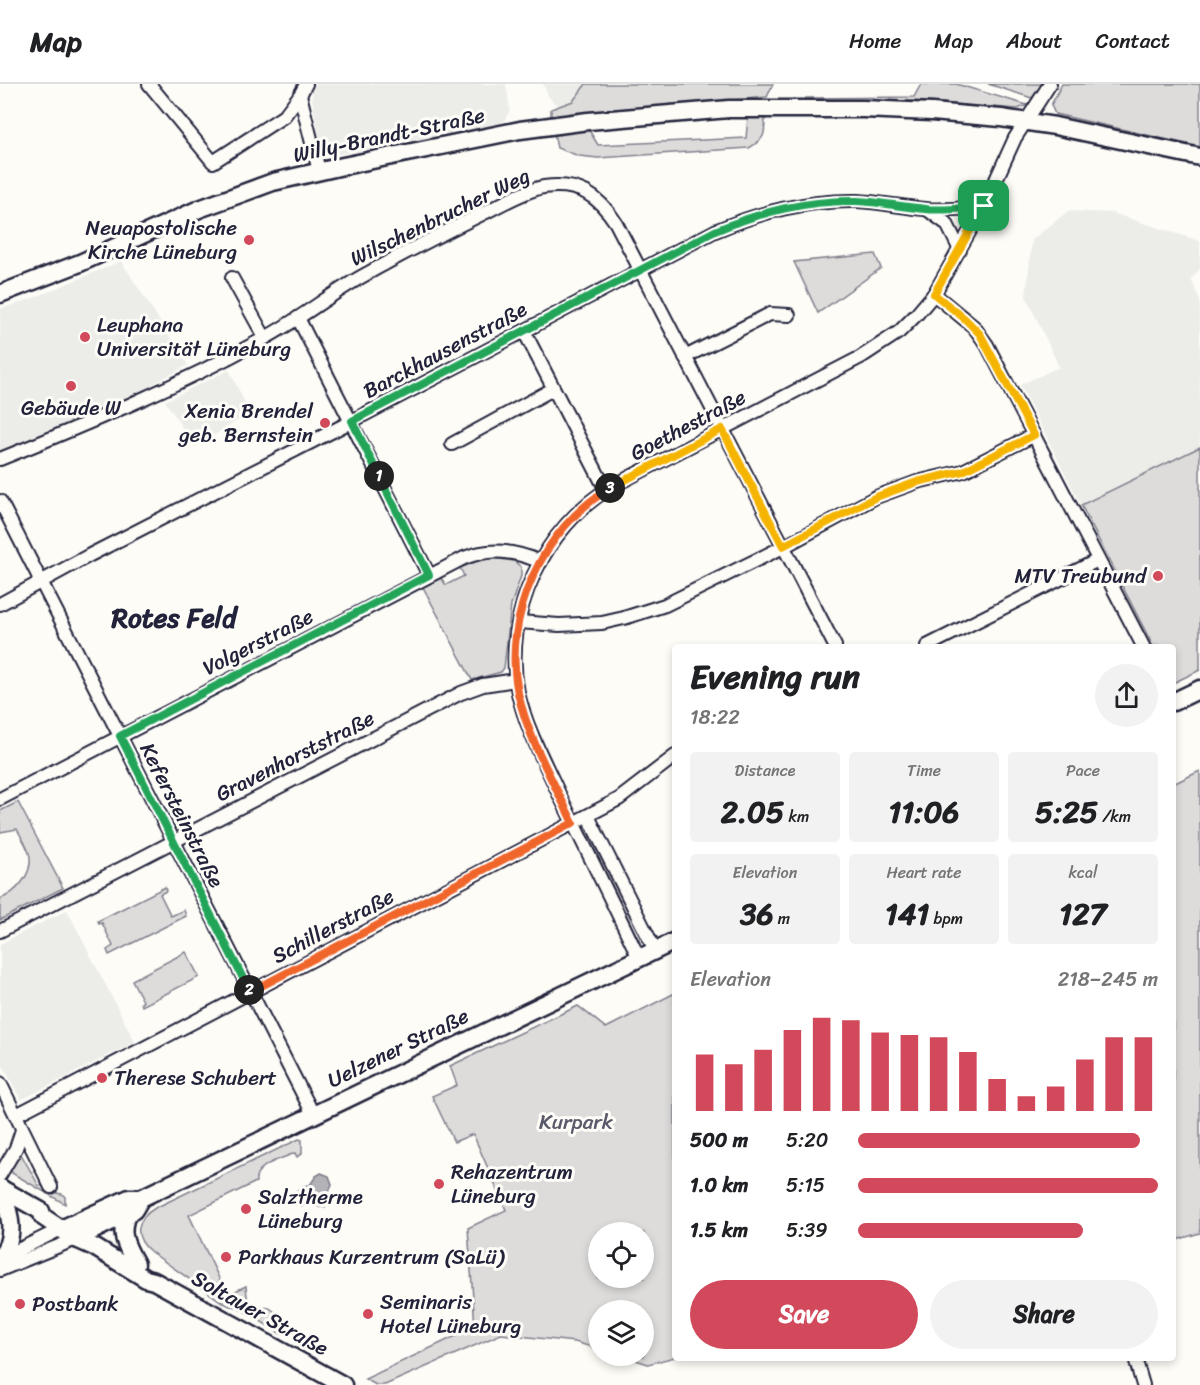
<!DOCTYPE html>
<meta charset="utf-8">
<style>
:root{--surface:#fff;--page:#f2f2f2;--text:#202124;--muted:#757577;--line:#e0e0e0;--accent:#d1495b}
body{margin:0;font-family:Sriracha,sans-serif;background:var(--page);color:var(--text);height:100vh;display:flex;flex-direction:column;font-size:22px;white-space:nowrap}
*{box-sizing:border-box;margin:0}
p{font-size:20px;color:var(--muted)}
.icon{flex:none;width:33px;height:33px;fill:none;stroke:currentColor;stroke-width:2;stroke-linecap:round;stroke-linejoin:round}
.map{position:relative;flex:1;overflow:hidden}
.drawer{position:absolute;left:672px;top:560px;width:504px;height:717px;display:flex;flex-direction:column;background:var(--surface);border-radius:6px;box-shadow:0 3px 9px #0003}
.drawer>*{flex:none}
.buttons{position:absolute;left:588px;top:1138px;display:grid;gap:12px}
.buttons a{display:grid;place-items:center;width:66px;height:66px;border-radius:50%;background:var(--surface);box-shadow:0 3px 9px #0003;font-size:30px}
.pin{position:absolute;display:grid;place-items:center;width:51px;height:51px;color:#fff;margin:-26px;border-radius:12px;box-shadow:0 3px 9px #0006}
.km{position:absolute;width:30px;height:30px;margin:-15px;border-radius:50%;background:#222;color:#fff;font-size:16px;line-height:30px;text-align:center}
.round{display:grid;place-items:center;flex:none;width:63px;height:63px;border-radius:32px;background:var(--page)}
.overview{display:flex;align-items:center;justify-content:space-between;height:102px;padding:0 18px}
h1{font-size:33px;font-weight:800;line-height:45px}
.metrics{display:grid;grid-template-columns:repeat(3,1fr);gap:9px;height:102px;padding:6px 18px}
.metrics div{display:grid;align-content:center;border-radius:6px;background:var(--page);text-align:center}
.metrics b{font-size:30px;font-weight:800}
.metrics small{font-size:16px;font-weight:400}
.metrics p{font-size:16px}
.chart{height:168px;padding:12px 18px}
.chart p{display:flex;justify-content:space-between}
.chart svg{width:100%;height:108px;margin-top:6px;stroke:var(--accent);stroke-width:6}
.cta{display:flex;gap:12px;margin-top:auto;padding:12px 18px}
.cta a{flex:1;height:69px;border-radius:36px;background:var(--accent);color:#fff;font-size:24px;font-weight:800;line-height:69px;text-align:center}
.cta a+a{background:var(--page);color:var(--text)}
ul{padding:0 18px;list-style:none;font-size:20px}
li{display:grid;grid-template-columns:96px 72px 1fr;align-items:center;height:45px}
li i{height:15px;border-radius:8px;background:var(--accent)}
header{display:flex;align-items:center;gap:36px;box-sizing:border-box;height:84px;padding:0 30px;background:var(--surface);border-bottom:2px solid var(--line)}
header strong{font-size:28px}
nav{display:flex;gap:33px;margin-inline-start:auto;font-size:21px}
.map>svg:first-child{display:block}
.built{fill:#ecece9}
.green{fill:#dddcdb;stroke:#807f8b;stroke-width:1.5;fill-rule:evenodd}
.water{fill:#b2b2b7;stroke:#787885;stroke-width:1.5}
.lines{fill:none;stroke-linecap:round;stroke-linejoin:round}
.street-casing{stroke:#22223b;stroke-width:16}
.secondary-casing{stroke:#22223b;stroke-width:21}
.street{stroke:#fdfcf7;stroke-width:12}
.secondary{stroke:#fdfcf7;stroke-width:16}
.split-1-casing{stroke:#fff;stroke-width:12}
.split-2-casing{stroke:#fff;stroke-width:12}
.split-3-casing{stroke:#fff;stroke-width:12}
.split-4-casing{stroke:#fff;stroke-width:12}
.split-1{stroke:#22a559;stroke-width:8}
.split-2{stroke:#22a559;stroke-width:8}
.split-3{stroke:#f0652b;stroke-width:8}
.split-4{stroke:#f5b400;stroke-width:8}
.poi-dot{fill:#d1495b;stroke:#fdfcf7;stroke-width:2}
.labels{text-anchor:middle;stroke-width:6;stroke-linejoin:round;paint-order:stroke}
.street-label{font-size:21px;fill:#22223b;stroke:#fdfcf7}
.poi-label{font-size:21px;fill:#22223b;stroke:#fdfcf7;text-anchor:start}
.park-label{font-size:21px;fill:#5a5a6b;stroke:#fdfcf7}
.district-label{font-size:27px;font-weight:bold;fill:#22223b;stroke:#fdfcf7}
</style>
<header>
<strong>Map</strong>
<nav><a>Home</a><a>Map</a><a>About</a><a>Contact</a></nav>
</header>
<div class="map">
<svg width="1200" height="1301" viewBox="0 0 1200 1301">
<rect width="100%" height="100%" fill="#fdfcf7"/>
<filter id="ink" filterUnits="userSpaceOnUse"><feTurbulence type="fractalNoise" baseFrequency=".0167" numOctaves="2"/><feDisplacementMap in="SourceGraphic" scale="12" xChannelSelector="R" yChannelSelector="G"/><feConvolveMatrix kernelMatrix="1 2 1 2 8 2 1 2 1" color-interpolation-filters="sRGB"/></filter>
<g filter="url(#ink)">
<g class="built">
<polygon points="313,0 506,0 510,26 504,37 493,43 403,62 337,70 324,65 320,59 312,15"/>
<polygon points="543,0 586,0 573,17 560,21 554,19 549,13"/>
<polygon points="1068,127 1112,129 1200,157 1200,185 1191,195 1200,216 1200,363 1081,421 1020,301 1059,283 1026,212 1032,156"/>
<polygon points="121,177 188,281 144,305 0,369 0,225 31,215"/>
<polygon points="229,286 250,329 195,363 165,317"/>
<polygon points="67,826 135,958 21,1016 0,976 0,860"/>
</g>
<g class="green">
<polygon points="586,0 773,0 767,13 551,32 551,25 573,17"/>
<polygon points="921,0 956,0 1027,21 1018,25 914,17 804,18 806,14 914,13"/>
<polygon points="988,0 1042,0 1032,14"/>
<polygon points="1062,0 1200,0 1200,63 1055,30 1051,21"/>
<path d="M748 33 765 34C765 51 765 55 749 64L598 74 579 72 557 64 554 50 589 46 598 61 746 54Z"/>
<polygon points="875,170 881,184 818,229 794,178"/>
<polygon points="1200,363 1200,586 1173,599 1173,562 1153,562 1081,421"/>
<polygon points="492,474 514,477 521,483 521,492 511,521 504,584 501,588 472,596 423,503 441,494 446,501 464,492 460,484 481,476"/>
<polygon points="1200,687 1200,1149 1173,1157 1173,700"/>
<path d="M18 718 63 804 0 836V815C16 809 32 791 30 773 29 764 21 753 17 745L0 748V727Z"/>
<polygon points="592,751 643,853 637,856 587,754"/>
<polygon points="165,803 166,807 160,810 171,832 184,826 186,832 109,871 107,866 113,862 102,839 99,840 98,837"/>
<polygon points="186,868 199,893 142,922 141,919 143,917 132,896"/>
<path d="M675 909V1273L648 1280 623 1272H644V1227H598V1265L575 1258 501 1250 385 1301H376L365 1295 475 1243 468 1144 506 1126 473 1050 454 1058 432 1012 457 1001 450 982 578 922 606 944ZM598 1149H644V1194H598Z"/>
<path d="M299 1055 302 1056V1070L297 1073 295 1069C282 1075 253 1081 256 1098L189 1131 227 1211 246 1202 247 1212 254 1227C271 1220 271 1224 282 1236L281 1250 238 1223 230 1222 222 1218 151 1168C133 1153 135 1136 155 1124Z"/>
<polygon points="21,1070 39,1102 47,1100 51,1108 62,1110 65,1113 65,1120 12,1089 11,1085"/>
</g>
<polygon class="water" points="321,1089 329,1092 332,1100 328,1111 321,1112 318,1115 325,1123 319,1123 313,1118 302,1122 297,1120 293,1113 296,1107 303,1104 303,1102 310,1101 316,1092"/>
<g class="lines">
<defs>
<g id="street">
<polyline points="149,0 213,78 284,32 300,11"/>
<polyline points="306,0 300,11 319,87"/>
<polyline points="928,126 947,140 960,166"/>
<polyline points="232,194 265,254"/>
<polyline points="934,210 974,243 987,261 1143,562"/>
<polyline points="298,234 429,491"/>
<polyline points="524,247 606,406"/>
<polyline points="685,273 770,230 789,231"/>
<polyline points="452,360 553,305"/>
<path d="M0 375C90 339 180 301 265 254 298 236 328 212 361 193 400 171 441 150 482 130 498 122 528 105 544 103 578 98 598 111 616 139L835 562"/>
<polyline points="0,417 313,1030"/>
<path d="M0 520 90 471 331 348 715 147C761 128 806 116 857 117 879 118 902 123 925 125 945 127 965 124 984 122"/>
<polyline points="519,538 559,541 602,539 624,534 665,521 783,463 876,413 917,398 963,387 1034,351"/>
<polyline points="927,562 1098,476"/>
<path d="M0 715 464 474C491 463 515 467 541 478"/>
<polyline points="588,732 655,866"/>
<polyline points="0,847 461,609 483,601 516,596"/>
<path d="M639 874C613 819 586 765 559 710 544 677 526 644 518 609 502 530 544 442 613 402L861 273 899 248 917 230 934 210 984 122 1015 54 1050 0"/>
<polyline points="0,999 51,1103"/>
<polyline points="16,1031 619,715 675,672"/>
<polyline points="0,1091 16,1064 22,1046"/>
<polyline points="0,1175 61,1145"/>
<polyline points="0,1186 76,1155"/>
<polyline points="1135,1274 1143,1301"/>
</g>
<g id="secondary">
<polyline points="0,210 80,179 199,125 273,98 343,82 520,46 588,37 729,25 863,25 932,28 1001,34 1055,42 1200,73"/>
<polyline points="1173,618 1200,605"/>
<polyline points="0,1104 41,1127 43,1133 76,1155 94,1163 146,1195 154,1197 343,1301"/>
<path d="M128 1129C118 1148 126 1162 136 1180"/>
<polyline points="61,1145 129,1114 141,1114 675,857"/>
<polyline points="76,1155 134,1126 141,1114"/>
<path d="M0 1172C18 1153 9 1126 1 1104"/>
</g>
</defs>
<use href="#street" class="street-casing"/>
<use href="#secondary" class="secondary-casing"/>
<use href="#street" class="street"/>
<use href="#secondary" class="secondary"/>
</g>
</g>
<g class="lines" filter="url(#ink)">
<defs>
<path id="split-1" d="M379 392 352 337 715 147C761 128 806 116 857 117 880 118 902 123 925 125 945 127 965 124 984 122"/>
<polyline id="split-2" points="249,906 120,652 429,491 379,392"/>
<path id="split-3" d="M249 906 250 908 573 739C553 697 528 654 518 609 502 531 543 444 610 404"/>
<polyline id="split-4" points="610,404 722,345 783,462 876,413 917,398 963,387 1034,351 980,250 964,234 934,210 984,122"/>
</defs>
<use href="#split-1" class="split-1-casing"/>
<use href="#split-2" class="split-2-casing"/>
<use href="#split-3" class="split-3-casing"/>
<use href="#split-4" class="split-4-casing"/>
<use href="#split-1" class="split-1"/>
<use href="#split-2" class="split-2"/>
<use href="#split-3" class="split-3"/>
<use href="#split-4" class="split-4"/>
</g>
<g class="poi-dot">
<circle cx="249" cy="156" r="6"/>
<circle cx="85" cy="253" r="6"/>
<circle cx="71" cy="302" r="6"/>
<circle cx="325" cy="339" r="6"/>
<circle cx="1158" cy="492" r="6"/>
<circle cx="102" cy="994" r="6"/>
<circle cx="439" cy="1100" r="6"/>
<circle cx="246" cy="1125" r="6"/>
<circle cx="226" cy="1173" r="6"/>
<circle cx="20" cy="1220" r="6"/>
<circle cx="368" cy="1230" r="6"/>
</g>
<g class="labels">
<g class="street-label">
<text transform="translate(389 51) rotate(-12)" y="7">Willy-Brandt-Straße</text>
<text transform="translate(440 133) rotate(-26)" y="7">Wilschenbrucher Weg</text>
<text transform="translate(445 266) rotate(-28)" y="7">Barckhausenstraße</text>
<text transform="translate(688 341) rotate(-28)" y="7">Goethestraße</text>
<text transform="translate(258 558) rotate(-27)" y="7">Volgerstraße</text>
<text transform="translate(295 672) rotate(-27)" y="7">Gravenhorststraße</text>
<text transform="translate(182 731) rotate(63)" y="7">Kefersteinstraße</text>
<text transform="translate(333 842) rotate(-28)" y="7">Schillerstraße</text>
<text transform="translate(398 964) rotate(-26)" y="7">Uelzener Straße</text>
<text transform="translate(260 1229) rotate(29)" y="7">Soltauer Straße</text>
</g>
<g class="poi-label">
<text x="237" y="151" text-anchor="end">Neuapostolische<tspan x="237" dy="24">Kirche Lüneburg</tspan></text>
<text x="97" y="248">Leuphana<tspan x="97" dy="24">Universität Lüneburg</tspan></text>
<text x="71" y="331" text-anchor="middle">Gebäude W</text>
<text x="313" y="334" text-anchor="end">Xenia Brendel<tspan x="313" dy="24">geb. Bernstein</tspan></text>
<text x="1146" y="499" text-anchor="end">MTV Treubund</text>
<text x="114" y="1001">Therese Schubert</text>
<text x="451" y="1095">Rehazentrum<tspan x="451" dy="24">Lüneburg</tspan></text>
<text x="258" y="1120">Salztherme<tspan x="258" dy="24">Lüneburg</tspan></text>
<text x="238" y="1180">Parkhaus Kurzentrum (SaLü)</text>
<text x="380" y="1225">Seminaris<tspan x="380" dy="24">Hotel Lüneburg</tspan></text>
<text x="32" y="1227">Postbank</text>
</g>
<g class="park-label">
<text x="576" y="1045">Kurpark</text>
</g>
<g class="district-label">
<text x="174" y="543">Rotes Feld</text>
</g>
</g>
</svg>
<div class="buttons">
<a><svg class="icon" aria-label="locate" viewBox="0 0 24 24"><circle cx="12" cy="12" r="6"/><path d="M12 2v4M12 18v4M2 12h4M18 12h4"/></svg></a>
<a><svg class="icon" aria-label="layers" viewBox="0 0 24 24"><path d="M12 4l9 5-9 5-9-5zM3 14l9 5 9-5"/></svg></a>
</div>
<div class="pin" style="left:984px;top:122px;background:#1e9e55"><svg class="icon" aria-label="arrive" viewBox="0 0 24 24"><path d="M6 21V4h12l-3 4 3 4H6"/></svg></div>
<b class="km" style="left:379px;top:392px">1</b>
<b class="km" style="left:249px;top:906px">2</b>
<b class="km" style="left:610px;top:404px">3</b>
<section class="drawer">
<div class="overview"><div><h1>Evening run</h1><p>18:22</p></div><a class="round"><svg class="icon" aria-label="share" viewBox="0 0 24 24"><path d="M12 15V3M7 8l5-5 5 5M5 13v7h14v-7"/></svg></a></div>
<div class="metrics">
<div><p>Distance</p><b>2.05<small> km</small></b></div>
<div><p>Time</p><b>11:06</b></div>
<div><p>Pace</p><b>5:25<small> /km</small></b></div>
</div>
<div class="metrics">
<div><p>Elevation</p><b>36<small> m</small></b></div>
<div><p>Heart rate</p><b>141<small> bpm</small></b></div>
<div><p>kcal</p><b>127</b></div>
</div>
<div class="chart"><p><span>Elevation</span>218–245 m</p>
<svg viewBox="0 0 160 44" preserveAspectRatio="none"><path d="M5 44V21M15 44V25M25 44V19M35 44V11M45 44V6M55 44V7M65 44V12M75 44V13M85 44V14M95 44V20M105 44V31M115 44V38M125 44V34M135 44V23M145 44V14M155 44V14"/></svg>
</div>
<ul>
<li><b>500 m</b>5:20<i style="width:94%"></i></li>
<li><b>1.0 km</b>5:15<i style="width:100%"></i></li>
<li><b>1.5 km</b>5:39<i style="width:75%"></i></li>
</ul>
<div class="cta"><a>Save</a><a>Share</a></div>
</section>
</div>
